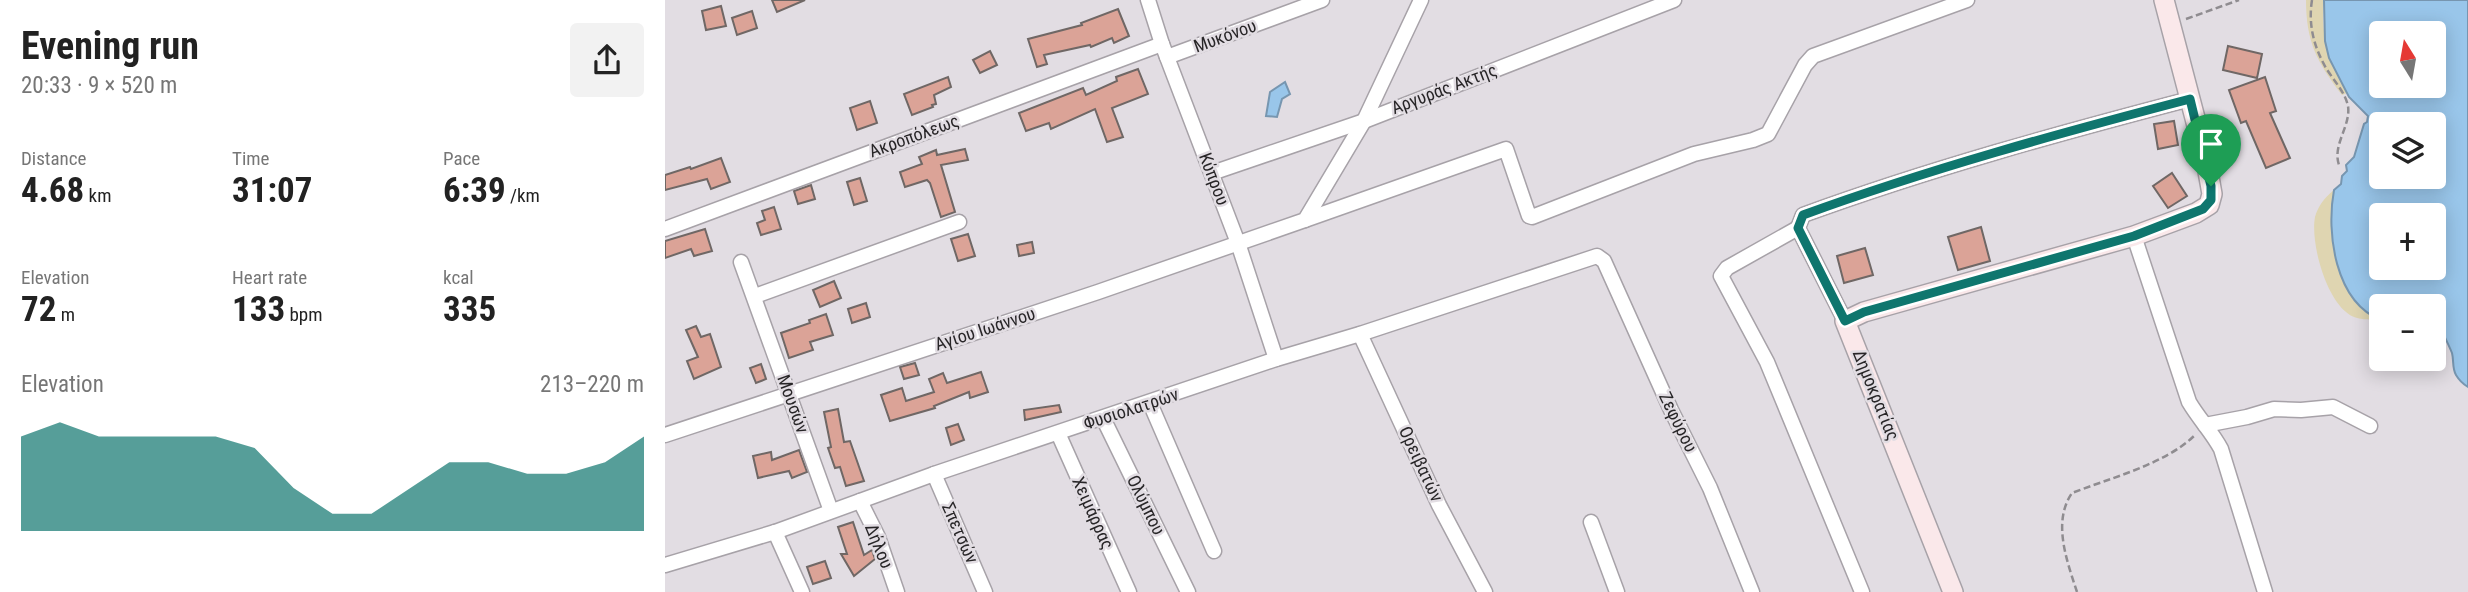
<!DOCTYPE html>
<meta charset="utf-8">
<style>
:root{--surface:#fff;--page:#f2f2f2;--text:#222;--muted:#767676;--accent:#0f766e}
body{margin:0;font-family:"Roboto Condensed",sans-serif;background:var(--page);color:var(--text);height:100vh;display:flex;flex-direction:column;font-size:26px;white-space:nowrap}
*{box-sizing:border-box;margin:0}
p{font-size:23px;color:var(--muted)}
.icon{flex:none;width:38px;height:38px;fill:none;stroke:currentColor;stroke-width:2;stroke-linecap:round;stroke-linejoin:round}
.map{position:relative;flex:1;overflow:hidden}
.panel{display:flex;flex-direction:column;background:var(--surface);width:665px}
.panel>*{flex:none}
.needle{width:46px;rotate:349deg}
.tools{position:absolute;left:1704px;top:21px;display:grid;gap:14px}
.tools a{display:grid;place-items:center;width:77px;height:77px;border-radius:7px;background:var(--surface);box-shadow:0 4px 18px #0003;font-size:35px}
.pin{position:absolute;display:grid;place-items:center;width:60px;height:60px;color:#fff;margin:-72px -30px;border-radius:50% 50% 50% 0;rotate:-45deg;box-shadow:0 0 7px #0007}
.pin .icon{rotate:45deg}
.round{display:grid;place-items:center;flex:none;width:74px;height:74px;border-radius:7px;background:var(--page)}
.summary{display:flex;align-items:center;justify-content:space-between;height:119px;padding:0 21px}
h1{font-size:38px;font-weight:700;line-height:52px}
.metrics{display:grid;grid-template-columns:repeat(3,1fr);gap:10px;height:119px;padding:7px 21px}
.metrics div{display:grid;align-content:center}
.metrics b{font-size:35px;font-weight:700}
.metrics small{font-size:19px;font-weight:400}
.metrics p{font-size:19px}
.chart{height:196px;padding:14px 21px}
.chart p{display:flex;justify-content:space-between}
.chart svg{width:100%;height:126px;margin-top:7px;fill:var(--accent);opacity:.7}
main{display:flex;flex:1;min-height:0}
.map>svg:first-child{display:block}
.sand{fill:#dfd5b1}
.water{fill:#99c6ea;stroke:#7796b0;stroke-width:2;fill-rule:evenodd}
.building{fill:#dba397;stroke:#6f6765;stroke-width:2}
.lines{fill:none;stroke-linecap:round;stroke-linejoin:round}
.street-casing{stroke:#a7a2a8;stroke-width:17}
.secondary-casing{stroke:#a7a2a8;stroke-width:22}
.path{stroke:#8f8c90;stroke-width:2.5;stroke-dasharray:7 3.5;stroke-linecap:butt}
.street{stroke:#fff;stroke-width:14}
.secondary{stroke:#fae8ea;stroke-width:19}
.route-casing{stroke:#fff;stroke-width:14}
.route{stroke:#0f766e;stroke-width:9}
.labels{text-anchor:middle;stroke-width:5;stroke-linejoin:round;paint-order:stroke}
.street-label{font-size:18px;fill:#282628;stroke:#e2dde3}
</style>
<main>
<section class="panel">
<div class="summary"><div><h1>Evening run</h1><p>20:33 · 9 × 520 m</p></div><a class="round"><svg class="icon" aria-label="share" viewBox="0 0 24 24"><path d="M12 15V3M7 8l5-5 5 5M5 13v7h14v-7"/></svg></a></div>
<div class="metrics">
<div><p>Distance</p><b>4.68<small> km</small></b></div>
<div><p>Time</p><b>31:07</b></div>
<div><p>Pace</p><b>6:39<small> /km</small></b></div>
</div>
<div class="metrics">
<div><p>Elevation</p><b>72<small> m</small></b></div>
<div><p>Heart rate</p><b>133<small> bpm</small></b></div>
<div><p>kcal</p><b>335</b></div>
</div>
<div class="chart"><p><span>Elevation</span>213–220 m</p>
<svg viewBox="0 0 160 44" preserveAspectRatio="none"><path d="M0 44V11L10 6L20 11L30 11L40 11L50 11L60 15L70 29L80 38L90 38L100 29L110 20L120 20L130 24L140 24L150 20L160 11V44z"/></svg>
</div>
</section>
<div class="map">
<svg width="1803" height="592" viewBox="0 0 1803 592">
<rect width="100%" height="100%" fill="#e2dde3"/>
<g class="sand">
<path d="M1641 0H1659C1655 43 1666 56 1682 93L1677 95C1652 62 1641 42 1641 0Z"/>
<path d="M1669 190 1667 231 1676 276 1707 317 1716 320C1708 320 1697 320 1689 317 1662 306 1645 243 1650 217 1653 206 1660 197 1669 190Z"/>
</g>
<g class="water">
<path d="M1659 0H1803V387C1798 384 1794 380 1791 375 1787 368 1789 361 1787 353 1782 340 1769 318 1769 306H1717L1716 320C1670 302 1661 233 1669 190L1676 184 1677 176 1682 171 1681 165 1689 157 1699 124 1702 122 1703 116 1684 97 1664 58 1660 41ZM1717 33H1769V86H1717ZM1717 124H1769V177H1717ZM1717 215H1769V268H1717Z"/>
<polygon points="620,82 625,94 617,99 612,117 601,116 605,92"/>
</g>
<g class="building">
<polygon points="107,0 140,0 112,12"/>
<polygon points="56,6 61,26 41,30 37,11"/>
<polygon points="453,9 464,36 449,43 447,38 426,47 425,45 379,55 382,64 372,67 363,39 417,25 416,23"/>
<polygon points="87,11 92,28 72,35 67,18"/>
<polygon points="1563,46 1597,54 1592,78 1558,70"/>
<polygon points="325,51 332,65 315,73 308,60"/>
<polygon points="473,69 483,94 447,108 458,137 442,142 430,109 386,129 384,123 361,131 354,113 418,88 421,95 452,81 451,77"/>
<polygon points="283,77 286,87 269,95 271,104 267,105 268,107 247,115 239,94"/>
<polygon points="1600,77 1611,111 1605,113 1625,158 1601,168 1581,121 1576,123 1564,90"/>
<polygon points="205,101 212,123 192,130 185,108"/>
<polygon points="1509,121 1513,145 1493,149 1489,124"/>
<polygon points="300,149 303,160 276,165 290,212 276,217 265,183 262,180 240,187 235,172 257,164 254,157 271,150 272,155"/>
<polygon points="56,158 65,182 46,189 42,179 0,190 0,175 25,167 26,169"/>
<polygon points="1507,173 1522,196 1503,208 1488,186"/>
<polygon points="195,178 202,201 189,205 182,182"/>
<polygon points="146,185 150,199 133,204 129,191"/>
<polygon points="109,207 116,229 96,235 92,223 100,220 97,211"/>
<polygon points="1316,227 1325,261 1293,270 1283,237"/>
<polygon points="40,229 47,251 29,256 26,249 0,258 0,241"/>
<polygon points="303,234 310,256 293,261 286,239"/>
<polygon points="367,242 369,253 354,256 352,245"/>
<polygon points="1200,248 1208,275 1179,283 1172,256"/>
<polygon points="169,281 176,298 155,307 148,290"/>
<polygon points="201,303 205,317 187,323 183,309"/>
<polygon points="161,314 168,335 145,342 148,350 124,358 116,333 145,323 144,320"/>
<polygon points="31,326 36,337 45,334 56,367 29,379 22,361 33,357 21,330"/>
<polygon points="250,363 254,375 239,379 235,367"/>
<polygon points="96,364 101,379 91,383 85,368"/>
<polygon points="316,372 323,392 305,398 304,392 269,406 270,408 225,421 216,395 237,388 241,401 269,392 264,379 278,373 282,383"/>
<polygon points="394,405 396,412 360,420 359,410"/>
<polygon points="173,409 179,442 185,441 199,481 181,486 175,467 170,468 163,448 166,447 159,412"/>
<polygon points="293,424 299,440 286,445 281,428"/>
<polygon points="134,450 142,472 127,478 124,471 93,478 88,456 106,452 107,460"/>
<polygon points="188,522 199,555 207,550 210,559 189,576 176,554 182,554 173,527"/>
<polygon points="160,561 166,578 148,584 142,567"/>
</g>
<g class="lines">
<defs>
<g id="street">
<polyline points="483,0 497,44 573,243 611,359"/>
<polyline points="502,57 657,0"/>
<polyline points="547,173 699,121 1009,0"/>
<polyline points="640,220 841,149 864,216 867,217 1029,154 1088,140 1103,134 1140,65 1148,56 1302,0"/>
<polyline points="1133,228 1062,268 1056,276 1102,362 1197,592"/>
<polyline points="0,229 497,44"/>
<path d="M1469 236 1524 402C1534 419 1547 432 1556 449L1600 592"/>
<polyline points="76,262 166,511"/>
<polyline points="90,296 294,222"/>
<path d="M1180 321 1133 228 1138 215C1264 169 1395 133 1525 99"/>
<polyline points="695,334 774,505 820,592"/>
<polyline points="485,403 549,551"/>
<polyline points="438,418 523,592"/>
<polyline points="1540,425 1582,417 1609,409 1636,410 1668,407 1705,426"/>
<polyline points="393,433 464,592"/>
<polyline points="0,435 433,292 640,220 699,121 756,0"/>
<polyline points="269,474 320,592"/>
<polyline points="195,501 213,537 232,592"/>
<polyline points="926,522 952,592"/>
<polyline points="110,532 137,592"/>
<polyline points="0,565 110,532 269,474 611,359 695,334 932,256 939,261 1006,410 1045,488 1087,592"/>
</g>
<polyline id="secondary" points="1288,592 1180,321 1199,312 1469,236 1531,213 1544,205 1547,194 1541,160 1499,0"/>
</defs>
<use href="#street" class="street-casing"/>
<use href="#secondary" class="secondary-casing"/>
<g class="path">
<path d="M1647 0C1643 25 1649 47 1661 68 1669 81 1680 92 1683 106 1686 126 1667 145 1674 165"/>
<polyline points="1521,19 1574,0"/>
<path d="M1412 592C1402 561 1387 522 1407 493 1445 478 1501 464 1530 435"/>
</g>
<use href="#street" class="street"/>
<use href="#secondary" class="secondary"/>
</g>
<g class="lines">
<defs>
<path id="route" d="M1525 99 1546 186V200L1538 209 1469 236 1199 312 1180 321 1133 228 1138 215C1264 169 1395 133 1525 99Z"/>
</defs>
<use href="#route" class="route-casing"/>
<use href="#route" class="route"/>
</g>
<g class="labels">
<g class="street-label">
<text transform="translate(560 36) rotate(-20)" y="6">Μυκόνου</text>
<text transform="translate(779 89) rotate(-21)" y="6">Αργυράς Ακτής</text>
<text transform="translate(249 136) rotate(-20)" y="6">Ακροπόλεως</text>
<text transform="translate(549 179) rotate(69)" y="6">Κύπρου</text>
<text transform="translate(320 329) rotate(-18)" y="6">Αγίου Ιωάννου</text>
<text transform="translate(1211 395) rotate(68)" y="6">Δημοκρατίας</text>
<text transform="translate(128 404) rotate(70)" y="6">Μουσών</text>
<text transform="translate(466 409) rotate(-18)" y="6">Φυσιολατρών</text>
<text transform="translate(1013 422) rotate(64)" y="6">Ζεφύρου</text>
<text transform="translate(756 464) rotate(65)" y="6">Ορειβατών</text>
<text transform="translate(481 505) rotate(64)" y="6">Ολύμπου</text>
<text transform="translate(428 513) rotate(66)" y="6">Χειμάρρας</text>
<text transform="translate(295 533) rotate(66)" y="6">Σπετσών</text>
<text transform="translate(214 546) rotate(68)" y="6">Δήλου</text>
</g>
</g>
</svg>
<div class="tools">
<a><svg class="needle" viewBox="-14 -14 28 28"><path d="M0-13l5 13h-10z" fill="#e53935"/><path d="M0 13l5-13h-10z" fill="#767676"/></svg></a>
<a><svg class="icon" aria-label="layers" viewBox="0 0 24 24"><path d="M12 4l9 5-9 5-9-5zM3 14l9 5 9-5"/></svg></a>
<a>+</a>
<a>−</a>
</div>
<div class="pin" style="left:1546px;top:186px;background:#1e9e55"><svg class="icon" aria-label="arrive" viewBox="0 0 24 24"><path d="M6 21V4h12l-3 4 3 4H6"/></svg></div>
</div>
</main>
